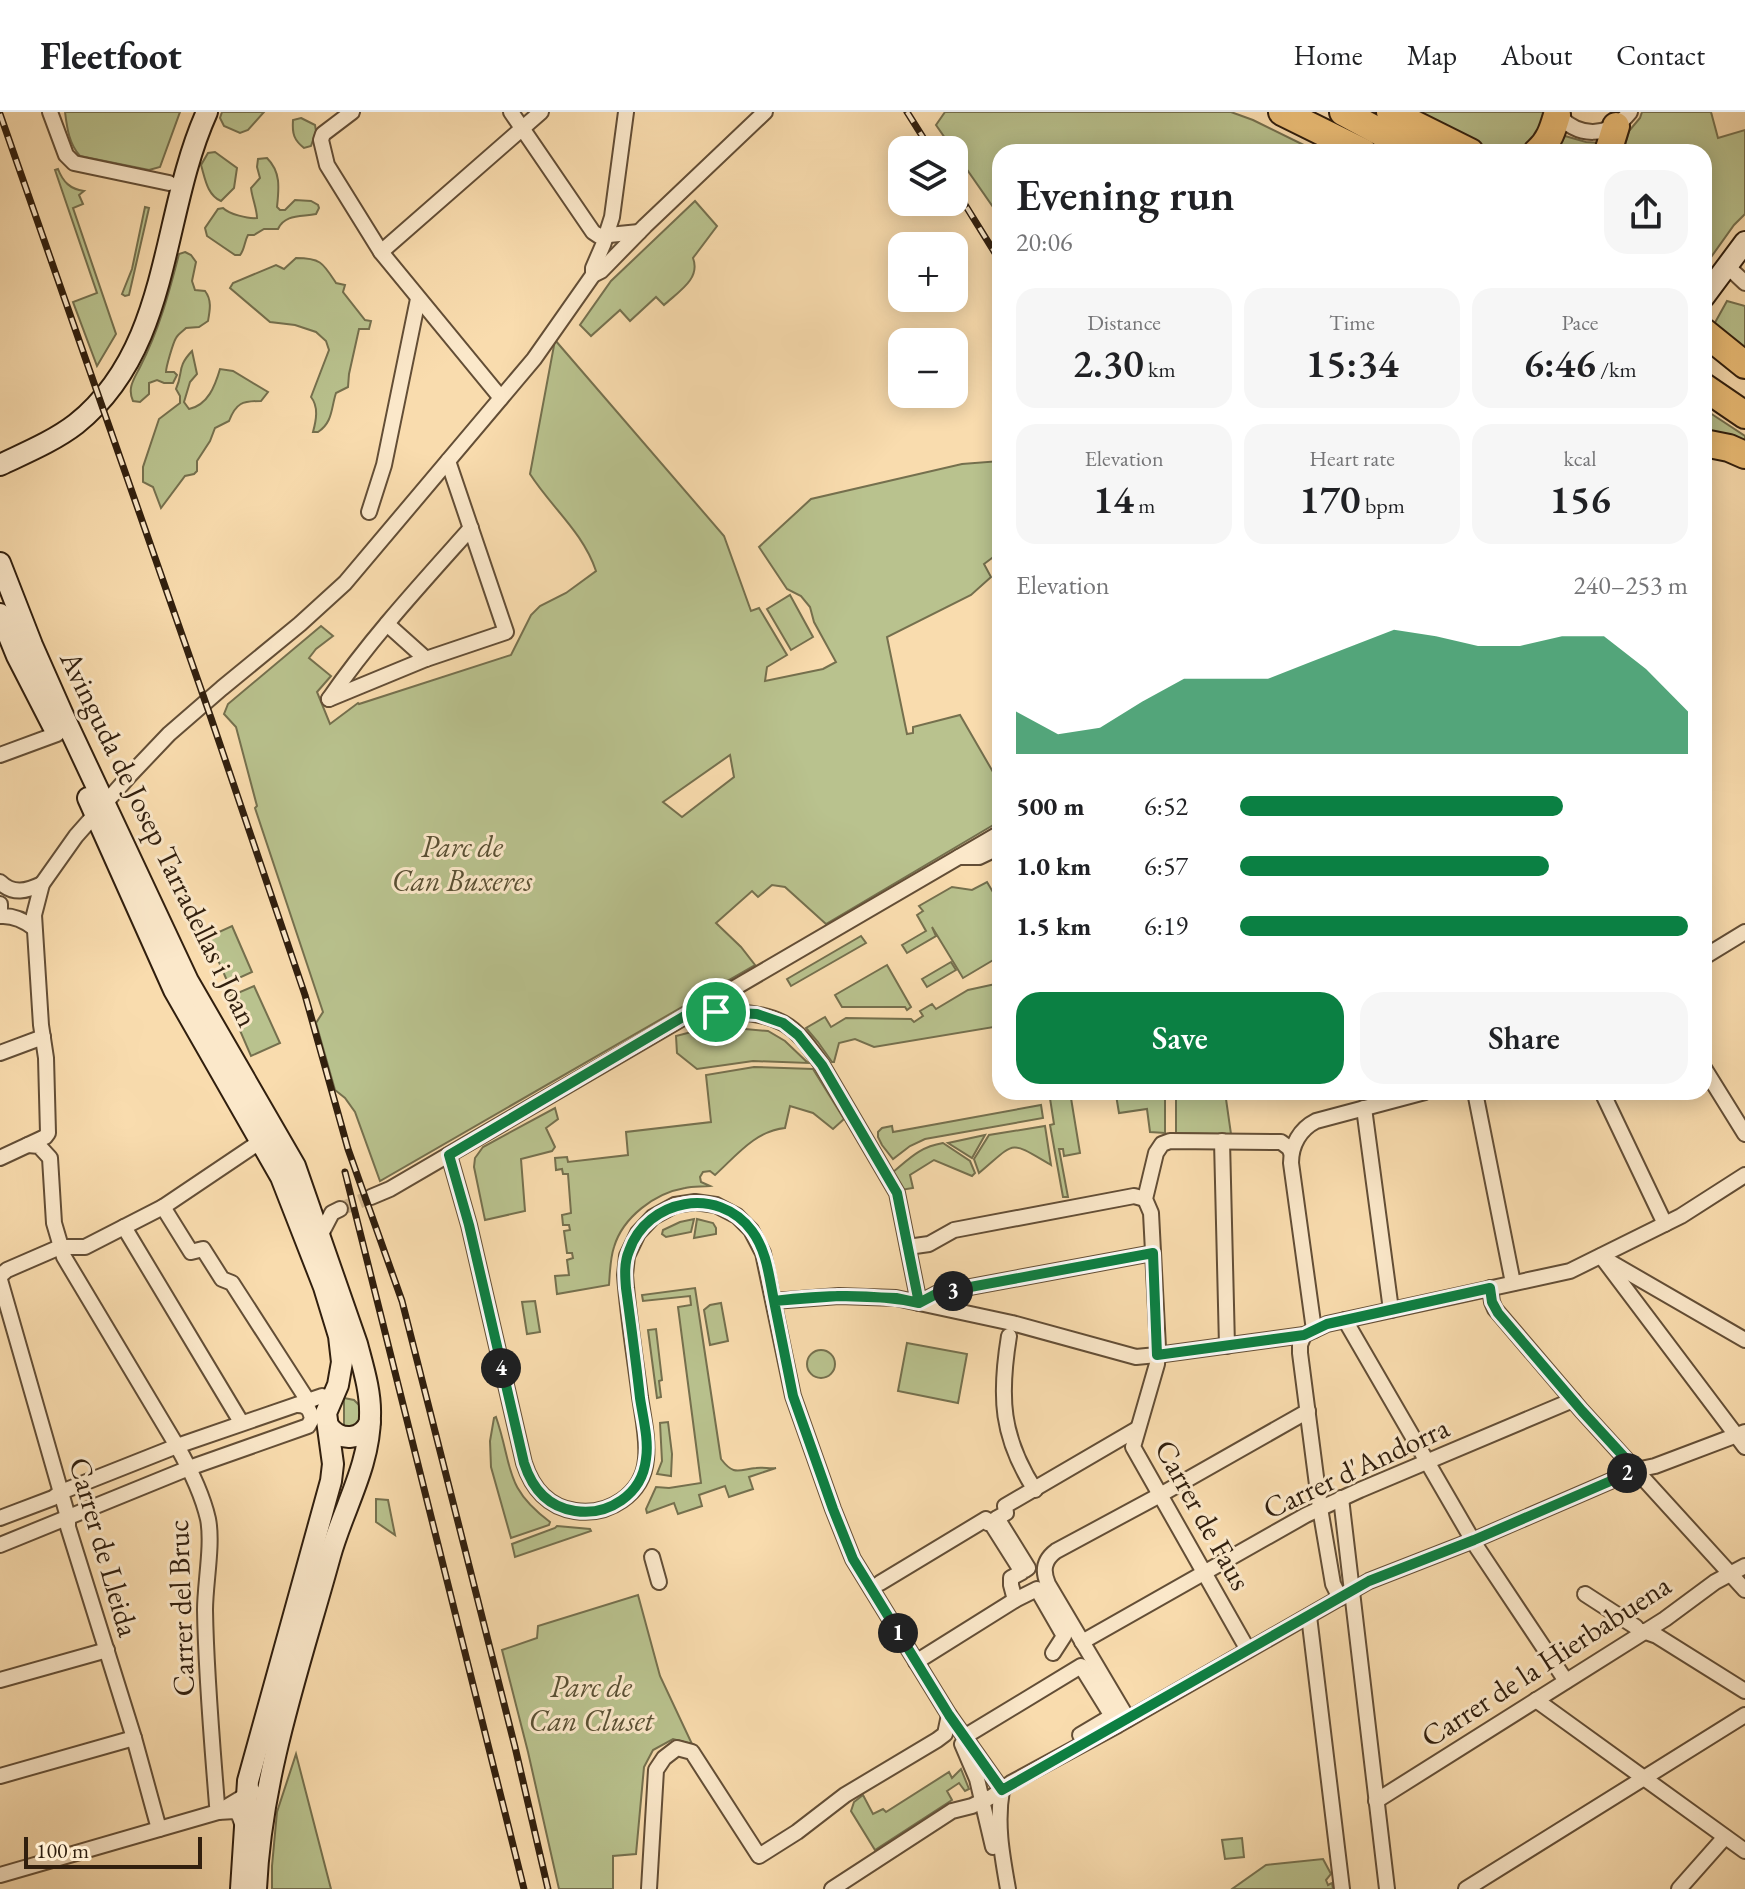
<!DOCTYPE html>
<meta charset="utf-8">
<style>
:root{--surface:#fff;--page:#f6f6f6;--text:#202124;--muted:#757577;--line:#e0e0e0;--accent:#0b8043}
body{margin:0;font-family:"EB Garamond",serif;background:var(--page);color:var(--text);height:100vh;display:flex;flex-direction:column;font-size:30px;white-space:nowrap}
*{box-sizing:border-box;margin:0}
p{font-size:26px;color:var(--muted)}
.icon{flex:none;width:44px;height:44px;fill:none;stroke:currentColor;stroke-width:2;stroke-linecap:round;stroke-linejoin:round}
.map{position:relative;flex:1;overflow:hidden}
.side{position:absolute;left:992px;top:32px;width:720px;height:956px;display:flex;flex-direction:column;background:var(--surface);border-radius:24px;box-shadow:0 4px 20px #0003}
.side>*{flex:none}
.buttons{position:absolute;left:888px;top:24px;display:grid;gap:16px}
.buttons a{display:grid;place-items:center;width:80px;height:80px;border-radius:16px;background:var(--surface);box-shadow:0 4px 20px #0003;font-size:40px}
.scale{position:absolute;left:24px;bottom:20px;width:178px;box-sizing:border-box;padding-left:8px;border:4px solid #311f0e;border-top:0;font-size:22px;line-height:28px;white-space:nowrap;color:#311f0e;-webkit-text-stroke:6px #fbe8ca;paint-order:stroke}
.pin{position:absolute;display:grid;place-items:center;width:68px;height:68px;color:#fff;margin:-34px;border:4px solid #fff;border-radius:50%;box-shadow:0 2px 8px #0007}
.km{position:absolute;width:40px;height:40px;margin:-20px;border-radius:50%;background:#222;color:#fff;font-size:22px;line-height:40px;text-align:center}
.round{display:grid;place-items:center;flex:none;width:84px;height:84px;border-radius:24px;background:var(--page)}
.headline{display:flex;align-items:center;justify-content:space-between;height:136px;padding:0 24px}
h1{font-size:44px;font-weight:600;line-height:60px}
.figures{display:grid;grid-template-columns:repeat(3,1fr);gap:12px;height:136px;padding:8px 24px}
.figures div{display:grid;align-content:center;border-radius:20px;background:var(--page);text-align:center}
.figures b{font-size:40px;font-weight:600}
.figures small{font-size:22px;font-weight:400}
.figures p{font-size:22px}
.chart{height:224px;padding:16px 24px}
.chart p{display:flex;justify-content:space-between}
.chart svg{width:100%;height:144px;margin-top:8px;fill:var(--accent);opacity:.7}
.action{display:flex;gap:16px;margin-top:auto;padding:16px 24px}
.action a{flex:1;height:92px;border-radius:24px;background:var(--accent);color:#fff;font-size:32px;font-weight:600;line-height:92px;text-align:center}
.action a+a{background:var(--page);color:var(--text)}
ul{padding:0 24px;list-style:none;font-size:26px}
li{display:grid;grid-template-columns:128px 96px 1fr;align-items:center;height:60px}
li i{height:20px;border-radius:10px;background:var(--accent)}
header{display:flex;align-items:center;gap:48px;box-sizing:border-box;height:112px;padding:0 40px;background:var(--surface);border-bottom:2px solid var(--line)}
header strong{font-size:38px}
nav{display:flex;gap:44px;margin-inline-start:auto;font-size:28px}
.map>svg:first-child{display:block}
.green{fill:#b9c28e;stroke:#75704e;stroke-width:2;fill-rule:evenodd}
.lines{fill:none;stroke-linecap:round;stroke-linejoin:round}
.street-tunnel{stroke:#d1b68e;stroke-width:14;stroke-dasharray:14 7;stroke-linecap:butt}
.street-casing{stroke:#634e36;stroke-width:18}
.secondary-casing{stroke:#311f0e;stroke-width:24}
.highway-casing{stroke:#311f0e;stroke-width:30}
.street{stroke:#fbe8ca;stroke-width:14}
.secondary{stroke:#fbe8ca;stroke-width:20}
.highway{stroke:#ecbe77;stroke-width:26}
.rail-casing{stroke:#311f0e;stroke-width:7}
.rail{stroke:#fbe8ca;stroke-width:4;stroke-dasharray:12;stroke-linecap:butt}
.route-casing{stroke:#fff;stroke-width:16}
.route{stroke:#0b8043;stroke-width:10}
.labels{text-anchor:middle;stroke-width:6;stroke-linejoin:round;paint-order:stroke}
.street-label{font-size:30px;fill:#311f0e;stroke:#fbe8ca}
.park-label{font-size:30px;font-style:italic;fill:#5a5034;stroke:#fbe8ca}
</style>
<header>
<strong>Fleetfoot</strong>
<nav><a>Home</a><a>Map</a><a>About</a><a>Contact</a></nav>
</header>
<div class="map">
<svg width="1745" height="1777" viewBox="0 0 1745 1777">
<rect width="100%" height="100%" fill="#f9dcae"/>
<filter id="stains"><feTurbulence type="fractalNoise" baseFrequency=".0025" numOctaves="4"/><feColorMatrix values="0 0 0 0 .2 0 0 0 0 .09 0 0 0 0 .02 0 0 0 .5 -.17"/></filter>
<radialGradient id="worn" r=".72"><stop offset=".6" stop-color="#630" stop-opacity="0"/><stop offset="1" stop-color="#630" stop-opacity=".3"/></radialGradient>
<g class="green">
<path d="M65 0H180L160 55 149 58 80 44C69 32 67 16 65 0Z"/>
<polygon points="222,0 264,0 248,18 240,21 224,14 220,6"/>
<polygon points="945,0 1231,0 1253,8 1318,40 1000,40 1000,105 936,13"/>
<path d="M1407 0H1545C1546 13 1541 18 1535 29 1512 64 1435 14 1407 0Z"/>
<polygon points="1642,0 1711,0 1718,26 1745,18 1745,102 1734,113 1704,155 1704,40 1623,40 1629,19 1640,6"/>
<path d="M301 6 315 13 316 19 311 34 304 36C294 28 292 22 293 8Z"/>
<polygon points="1565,24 1586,30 1601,31 1602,40 1553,40"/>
<path d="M215 40 237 56 234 76 221 89C207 83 205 66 201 53L208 41Z"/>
<path d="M267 46C281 60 279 76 277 95L280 98H285L295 88 311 89 318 93 319 96 316 102C301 105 285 102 278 117H264L254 123H248C244 130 245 137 240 143H235L207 124 205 116 218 97 223 96C229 102 248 107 257 106 257 97 252 86 251 76L260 66 257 55 258 47Z"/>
<path d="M58 57C63 70 70 77 84 79L79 83 83 92 73 96 116 222 97 254 73 190 97 181 55 58Z"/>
<path d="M695 89 717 114 693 146C701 167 678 180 664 193L656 185 630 209 620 198 591 224 580 213 611 169Z"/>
<polygon points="145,95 149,96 129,183 125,184 122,182 132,157"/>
<path d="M185 140 191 143 196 150 192 169 195 178 205 179C212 188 210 198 208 209L199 215 186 216C183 219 178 222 176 226 173 231 166 255 166 260H174L177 263 173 271H164L157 268 149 271V282L140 290 133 289C127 276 134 267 140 255 159 218 169 181 179 142Z"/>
<path d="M296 146C321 146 323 151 336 171L345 173 343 180 365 208 371 209 369 217H359L349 262 348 275 336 281C331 296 333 310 318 320H313C316 309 319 295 311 285L329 238 326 229 316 220 295 213 270 210 230 176 233 171 276 153 284 157Z"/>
<polygon points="1727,189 1745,194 1745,240 1712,216"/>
<path d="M555 228 724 424 751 499 759 496 787 543 767 555 765 569 823 557 836 550 814 510 810 495 801 484 787 477 759 435 811 387 962 352 1000 349V440L984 452 991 465 971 483 887 525 907 622 913 621V615L960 603 1000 672V709L826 812 785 775 772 773 758 785 752 779 716 811 741 835 755 853 380 1069 355 1000 345 986 335 978 316 911 323 900 255 696 257 694 236 615 224 602 228 592 321 514 333 524 316 537 309 546 331 564 317 580 330 612 358 591 359 592 511 543 531 503 540 494 566 481 596 459C583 420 551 395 530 362ZM730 643 734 665 682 705 663 690Z"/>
<path d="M192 239 197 262 190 270 184 290 189 297C208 293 215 274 220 257L233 259 268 280 261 289C242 289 236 291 229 309L215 316 210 329 197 349V359L194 362 185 364 161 396 153 375 143 370V355L159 307 180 291V284L176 277C184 259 176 256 192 239Z"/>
<polygon points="1704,297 1745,324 1745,335 1704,325"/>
<polygon points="790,483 813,525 791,538 767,497"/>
<polygon points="987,770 1000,792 1000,844 963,866 932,815 936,824 907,841 902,833 926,819 917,803 923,799 919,794 952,775 972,778"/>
<polygon points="232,814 252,860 228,871 208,825"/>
<polygon points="861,824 866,831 791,874 787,867"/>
<polygon points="951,850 956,858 927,875 922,867"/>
<polygon points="887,853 911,895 907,898 905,895 842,895 835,883"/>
<polygon points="1000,871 1000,914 874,935 855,927 839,931 834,950 832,950 818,930 806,916 825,905 831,915 846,906 911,907 914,910 923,904 920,899 932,892 936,897 968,878"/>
<polygon points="254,874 280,931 251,944 226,886"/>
<polygon points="723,915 768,919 785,929 808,951 753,949 697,957 677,941 676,924 703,917"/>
<path d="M754 955 813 957 844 1007 833 1017 813 1001 790 994 785 1016C755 1019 736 1044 715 1063L710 1059 703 1060 700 1065 701 1070 710 1074C702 1075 693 1074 685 1076 655 1081 623 1105 614 1135 610 1147 610 1160 609 1173L557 1182 555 1164 569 1163 567 1148 573 1146 572 1141H567L564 1119 570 1118 569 1113H563L562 1103 571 1101 568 1062H563L562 1057 556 1058 555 1046 567 1045 568 1050 628 1043 626 1020 711 1010 706 963Z"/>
<polygon points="1049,980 1070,980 1080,1041 1064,1044 1063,1037 1059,1037 1068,1085 1063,1085 1050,1013 1054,1012"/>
<polygon points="1127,980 1165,980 1165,1021 1150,1020 1147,997 1119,1001 1116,983"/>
<polygon points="1176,980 1225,980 1231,1022 1176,1021"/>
<polygon points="1041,993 1043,1006 925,1027 910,1034 893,1047 882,1033 878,1025 878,1020 882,1016 892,1014 893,1020"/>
<polygon points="555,996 558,1007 546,1016 555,1035 552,1039 521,1047 525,1099 485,1108 474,1055 475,1046 483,1035"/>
<path d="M1045 1014 1051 1053C1008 1028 1017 1029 979 1061L974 1047 989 1023Z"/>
<polygon points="985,1023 972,1046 948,1031"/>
<path d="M943 1031 970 1049 975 1061 972 1064 934 1048 910 1063 913 1076 901 1078 893 1060C911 1045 920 1035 943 1031Z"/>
<polygon points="694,1107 691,1120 666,1125 662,1122 663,1118 680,1110"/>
<polygon points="697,1107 713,1111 716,1116 716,1122 694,1126"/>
<path d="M695 1176 721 1347C734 1364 738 1358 756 1356 763 1355 770 1357 776 1356L749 1365 753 1377 729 1385 725 1374 699 1383 702 1394 678 1402 674 1391 647 1401 646 1397 656 1375 669 1376 701 1371 678 1195 691 1193 690 1184 643 1189 642 1183Z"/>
<polygon points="535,1189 540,1220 527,1222 522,1190"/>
<polygon points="721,1191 728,1229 710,1233 704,1198 710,1193"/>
<polygon points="656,1217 662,1268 659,1269 661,1285 657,1286 648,1218"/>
<polygon points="907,1231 967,1242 958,1291 898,1279"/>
<circle cx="821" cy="1252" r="14"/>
<polygon points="344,1286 354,1288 361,1295 361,1310 344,1319"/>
<path d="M496 1305C513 1354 503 1375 550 1410L549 1413 511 1426 491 1355 490 1329 494 1306Z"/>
<polygon points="668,1310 672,1342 671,1364 657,1362 662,1349 660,1311"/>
<polygon points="376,1387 388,1388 395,1423 376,1410"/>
<polygon points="557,1414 590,1417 591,1419 515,1445 512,1432 555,1416"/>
<polygon points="638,1483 660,1564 692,1632 673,1627 653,1638 644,1655 636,1742 613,1744 613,1777 559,1777 528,1640 502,1538 537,1526 538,1514"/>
<polygon points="296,1642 331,1777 272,1777 272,1754 277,1700"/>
<polygon points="961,1657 969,1677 965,1679 959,1671 947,1679 952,1688 875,1738 851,1699 854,1690 863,1683 873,1702 883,1697 886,1700 949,1660 952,1666"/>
<polygon points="1242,1726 1244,1745 1225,1747 1222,1728"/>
<polygon points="1323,1747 1331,1762 1326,1768 1328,1773 1332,1771 1333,1777 1232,1777 1266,1753"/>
</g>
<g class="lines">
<polyline class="street-tunnel" points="340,1097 371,1085"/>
<defs>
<g id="street">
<polyline points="50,0 66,43 74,51 169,71"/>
<polyline points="352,0 323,22 321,28 327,53 381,140 501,286"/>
<polyline points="511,0 593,120 599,124 639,120"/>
<path d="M1556 0C1577 27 1609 26 1630 0"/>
<polyline points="381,140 541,0"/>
<polyline points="1727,154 1745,171"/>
<polyline points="593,163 593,156 603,133 612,105 626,0"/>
<polyline points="369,400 384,353 418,187"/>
<polyline points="387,512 426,547"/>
<polyline points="329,587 426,547 506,520 448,349"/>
<path d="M329 587C371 526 422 471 471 416"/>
<polyline points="0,643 57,622"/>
<polyline points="959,745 979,745 1000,735"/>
<path d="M0 770C13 783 27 779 42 772"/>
<path d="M0 792V804C13 803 24 808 34 816"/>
<polyline points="1704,845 1745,820"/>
<path d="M695 899C723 901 757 897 783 911 800 920 811 938 822 953L897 1081 919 1191 938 1181 1153 1141"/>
<polyline points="0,941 43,925"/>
<polyline points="1704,956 1745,1022"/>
<polyline points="1475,980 1513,1171"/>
<polyline points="1602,980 1665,1112"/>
<polyline points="1364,996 1391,1198"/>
<polyline points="1222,1029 1227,1234"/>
<path d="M28 1033 39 1034 50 1046 54 1111 64 1145 177 1334C190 1357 202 1381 208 1407 213 1432 205 1472 205 1498 206 1563 212 1629 217 1693L218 1700 235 1699 239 1703 243 1714"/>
<path d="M449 1043 469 1113 524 1351C532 1376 548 1395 575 1399 608 1404 643 1383 646 1347 648 1327 643 1305 640 1285 635 1245 628 1204 625 1163L627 1144 638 1121 653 1105 675 1093 695 1090 716 1093 737 1104 751 1118 763 1141 793 1284 833 1397 853 1447 949 1603 1002 1678C996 1712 1002 1743 1008 1777"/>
<polyline points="0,1046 45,1025 48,1021 46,946 41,913 34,803 42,772 76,724 130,663 169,622 222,576 300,512 345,471 534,247 593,163 601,159 645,114 765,0"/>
<polyline points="371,1085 390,1077 1000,721"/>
<polyline points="163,1095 191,1140 203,1137 222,1167 232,1171 308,1289"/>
<polyline points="124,1115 241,1310"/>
<polyline points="320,1124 332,1101 340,1097"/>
<polyline points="908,1135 929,1132 954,1118 1134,1084 1145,1087"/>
<polyline points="1601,1144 1745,1335"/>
<polyline points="1605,1147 1745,1228"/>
<polyline points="0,1164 7,1158 60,1135 85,1135 163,1095 261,1029"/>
<polyline points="0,1168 68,1405 68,1415 134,1626 159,1717"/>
<polyline points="1490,1176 1492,1190 1495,1197 1582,1299 1745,1478"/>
<polyline points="774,1189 839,1184 896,1186 1012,1211 1136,1245 1157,1243 1304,1223 1327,1212 1570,1159 1681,1104 1745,1063"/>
<polyline points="1345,1208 1476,1434 1566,1569"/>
<path d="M1314 1218 1291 1051C1291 1033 1300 1017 1316 1009L1425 980"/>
<polyline points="1304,1223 1300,1233 1300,1241 1320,1396 1333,1472 1340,1486"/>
<path d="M1009 1224C999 1285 1001 1325 1035 1378"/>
<polyline points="1341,1386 1387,1777"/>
<polyline points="0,1406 53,1386 61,1380 177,1334 322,1284 333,1287"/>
<path d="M0 1433 189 1356 308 1314 312 1307C310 1297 307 1293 297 1293"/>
<polyline points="652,1445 659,1470"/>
<polyline points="880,1471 986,1407 988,1411 991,1411"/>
<polyline points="1585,1482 1636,1515"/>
<polyline points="1015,1488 1011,1473 1011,1466 1022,1460 991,1411 994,1408 1025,1458 1028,1456 997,1406 1006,1401 1005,1394 1137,1317"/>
<polyline points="1309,1504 1342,1777"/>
<polyline points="1643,1519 1657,1524 1745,1579"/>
<polyline points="1082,1530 1306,1403 1360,1378 1573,1288"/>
<polyline points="1248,1538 1133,1335 1157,1252 1158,1236 1151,1101 1145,1087 1156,1041 1162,1032 1170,1029 1281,1030 1289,1036 1291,1040"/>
<polyline points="916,1550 1015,1488 1037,1477 1064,1524 1053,1541"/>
<polyline points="0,1568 107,1538"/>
<polyline points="1536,1588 1745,1739"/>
<path d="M1128 1607 1048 1472C1042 1458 1044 1448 1056 1439L1160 1383 1308 1299"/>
<polyline points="1080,1623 1112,1604"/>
<polyline points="964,1625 1081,1554 1115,1609"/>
<polyline points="962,1632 977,1667 993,1735"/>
<polyline points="0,1664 134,1626"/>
<polyline points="1376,1689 1665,1507 1715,1470 1745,1454"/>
<polyline points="0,1763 218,1700 253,1679"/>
<polyline points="649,1777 656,1658 664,1646 677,1636 692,1640 759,1744 797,1720 845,1683 937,1628 945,1622 949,1603"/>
<polyline points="832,1777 952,1699 972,1694 993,1684 1011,1671 1118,1613 1369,1469 1474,1428 1636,1358 1655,1354 1745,1320"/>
<polyline points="1466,1777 1745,1603"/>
<polyline points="1679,1777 1725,1725"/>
</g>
<g id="secondary">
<polyline points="1704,185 1745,130"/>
<path d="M0 353C25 341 54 329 76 312 172 235 160 104 207 0"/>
<path d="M0 451 32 533 63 603 188 869 295 1054 357 1232C363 1255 371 1280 370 1304 370 1354 343 1397 330 1444 300 1553 261 1663 256 1777"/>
<polyline points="0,502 17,544 53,614"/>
<polyline points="88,686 174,878 281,1065 324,1175 339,1224 342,1250 338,1273 326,1301 333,1352 331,1369 248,1669 241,1777"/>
<path d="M329 1315C341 1330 362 1328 370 1310"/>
</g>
<g id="highway">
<polyline points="1282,0 1363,40"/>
<polyline points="1343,0 1417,40"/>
<polyline points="1390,0 1470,40"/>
<path d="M1537 40C1549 30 1553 17 1557 3"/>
<polyline points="1608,40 1616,14"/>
<polyline points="1704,220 1745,253"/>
<polyline points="1704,275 1745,303"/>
<polyline points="1704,331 1729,336 1745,343"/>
</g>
</defs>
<use href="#street" class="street-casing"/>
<use href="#secondary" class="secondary-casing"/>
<use href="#highway" class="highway-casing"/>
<use href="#street" class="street"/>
<use href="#secondary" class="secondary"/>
<use href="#highway" class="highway"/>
<defs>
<g id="rail">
<polyline points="907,0 931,38"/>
<polyline points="0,2 211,606 305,883 348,1037 402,1189 515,1635 548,1777"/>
<polyline points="954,75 1000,149"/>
<polyline points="345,1060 524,1777"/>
</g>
</defs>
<use href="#rail" class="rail-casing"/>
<use href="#rail" class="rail"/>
</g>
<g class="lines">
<defs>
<path id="route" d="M716 900 757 902 783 911 798 923 822 953 897 1081 919 1191C872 1181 822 1183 774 1189L793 1284 833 1397 853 1447 949 1603 1002 1678 1369 1469 1474 1428 1636 1358 1582 1299 1498 1201 1492 1190 1490 1176 1327 1212 1304 1223 1157 1243 1153 1141 938 1181 919 1191 896 1186 839 1184 774 1189C769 1165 767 1139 752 1119 718 1073 647 1087 629 1139 624 1151 625 1164 626 1176 631 1213 636 1249 640 1286 643 1306 649 1328 646 1347 642 1383 608 1404 575 1399 548 1395 532 1376 524 1351L469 1113 449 1043 693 899 716 900"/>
</defs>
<use href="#route" class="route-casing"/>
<use href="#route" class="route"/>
</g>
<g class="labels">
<g class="street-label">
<text transform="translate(159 727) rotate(64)" y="10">Avinguda de Josep Tarradellas i Joan</text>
<text transform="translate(1356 1356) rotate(-25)" y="10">Carrer d'Andorra</text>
<text transform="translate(1203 1403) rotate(61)" y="10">Carrer de Faus</text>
<text transform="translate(104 1435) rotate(74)" y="10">Carrer de Lleida</text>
<text transform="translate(181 1496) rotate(-92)" y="10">Carrer del Bruc</text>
<text transform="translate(1546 1549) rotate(-33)" y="10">Carrer de la Hierbabuena</text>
</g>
<g class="park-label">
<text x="462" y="745">Parc de<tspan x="462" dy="34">Can Buxeres</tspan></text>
<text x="591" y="1585">Parc de<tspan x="591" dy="34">Can Cluset</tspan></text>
</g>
</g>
<rect width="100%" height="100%" filter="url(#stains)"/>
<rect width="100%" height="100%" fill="url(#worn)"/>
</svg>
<div class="buttons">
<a><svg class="icon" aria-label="layers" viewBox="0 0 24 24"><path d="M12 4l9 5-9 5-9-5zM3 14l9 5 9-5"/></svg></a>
<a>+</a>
<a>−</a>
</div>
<div class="scale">100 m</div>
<div class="pin" style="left:716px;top:900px;background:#1e9e55"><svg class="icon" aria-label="arrive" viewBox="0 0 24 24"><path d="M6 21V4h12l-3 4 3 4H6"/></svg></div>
<b class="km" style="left:898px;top:1521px">1</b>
<b class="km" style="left:1627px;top:1361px">2</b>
<b class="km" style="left:953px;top:1179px">3</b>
<b class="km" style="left:501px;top:1256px">4</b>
<section class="side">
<div class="headline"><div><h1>Evening run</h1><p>20:06</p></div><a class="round"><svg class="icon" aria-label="share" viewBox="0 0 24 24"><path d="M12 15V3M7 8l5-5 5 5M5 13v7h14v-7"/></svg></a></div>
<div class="figures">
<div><p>Distance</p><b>2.30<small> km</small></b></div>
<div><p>Time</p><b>15:34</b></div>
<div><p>Pace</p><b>6:46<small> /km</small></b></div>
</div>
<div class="figures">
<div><p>Elevation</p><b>14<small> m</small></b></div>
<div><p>Heart rate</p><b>170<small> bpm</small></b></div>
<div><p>kcal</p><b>156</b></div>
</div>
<div class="chart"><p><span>Elevation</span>240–253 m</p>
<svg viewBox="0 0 160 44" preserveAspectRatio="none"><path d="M0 44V31L10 38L20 36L30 28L40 21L50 21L60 21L70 16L80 11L90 6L100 8L110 11L120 11L130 8L140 8L150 18L160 31V44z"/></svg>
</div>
<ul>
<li><b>500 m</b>6:52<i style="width:72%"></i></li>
<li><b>1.0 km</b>6:57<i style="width:69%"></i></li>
<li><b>1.5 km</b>6:19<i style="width:100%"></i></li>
</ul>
<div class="action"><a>Save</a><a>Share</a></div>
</section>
</div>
